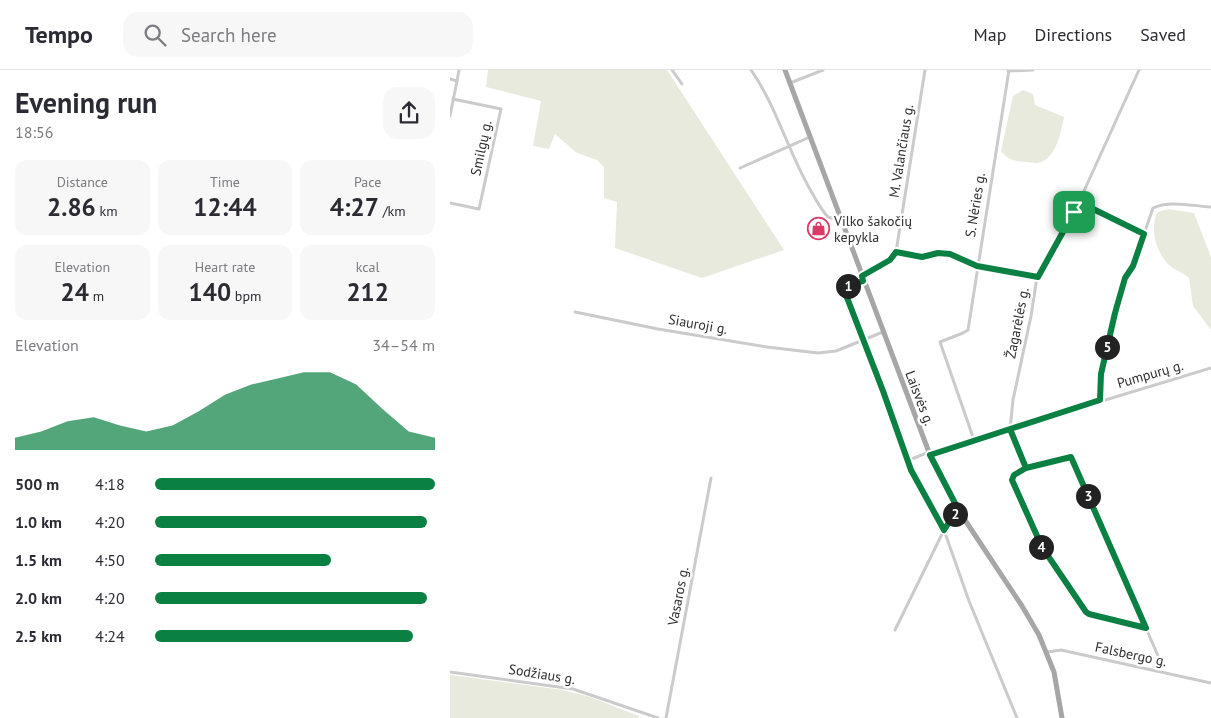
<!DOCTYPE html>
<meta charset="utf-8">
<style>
:root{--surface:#fff;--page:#f7f7f7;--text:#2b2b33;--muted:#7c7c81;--line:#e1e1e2;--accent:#0b8043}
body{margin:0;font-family:"PT Sans",sans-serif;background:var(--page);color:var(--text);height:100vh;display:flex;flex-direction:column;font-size:19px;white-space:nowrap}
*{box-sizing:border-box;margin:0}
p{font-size:16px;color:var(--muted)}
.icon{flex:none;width:28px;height:28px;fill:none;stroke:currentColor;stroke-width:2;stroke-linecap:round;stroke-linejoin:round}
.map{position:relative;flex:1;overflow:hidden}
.details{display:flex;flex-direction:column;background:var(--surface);width:450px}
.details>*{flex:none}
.pin{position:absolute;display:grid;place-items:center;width:42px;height:42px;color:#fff;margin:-21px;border-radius:10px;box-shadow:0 2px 8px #0006}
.km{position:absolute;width:25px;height:25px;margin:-12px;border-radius:50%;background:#222;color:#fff;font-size:14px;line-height:25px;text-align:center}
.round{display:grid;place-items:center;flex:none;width:52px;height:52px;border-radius:15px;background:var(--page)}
.overview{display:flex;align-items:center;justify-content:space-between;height:85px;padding:0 15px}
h1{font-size:28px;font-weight:600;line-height:38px}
.metrics{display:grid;grid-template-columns:repeat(3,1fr);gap:8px;height:85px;padding:5px 15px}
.metrics div{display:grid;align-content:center;border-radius:12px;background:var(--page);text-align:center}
.metrics b{font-size:25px;font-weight:600}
.metrics small{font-size:14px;font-weight:400}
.metrics p{font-size:14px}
.chart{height:140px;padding:10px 15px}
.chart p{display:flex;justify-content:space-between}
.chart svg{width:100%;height:90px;margin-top:5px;fill:var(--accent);opacity:.7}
ul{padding:0 15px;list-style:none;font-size:16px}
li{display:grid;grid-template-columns:80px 60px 1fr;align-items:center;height:38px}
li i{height:12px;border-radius:6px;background:var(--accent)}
header{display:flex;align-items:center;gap:30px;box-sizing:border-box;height:70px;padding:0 25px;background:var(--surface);border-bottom:1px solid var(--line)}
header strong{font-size:24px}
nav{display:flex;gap:28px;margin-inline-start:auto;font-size:18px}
.search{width:350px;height:45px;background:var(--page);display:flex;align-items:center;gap:12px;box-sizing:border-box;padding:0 18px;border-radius:15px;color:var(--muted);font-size:19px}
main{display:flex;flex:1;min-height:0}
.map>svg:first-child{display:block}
.green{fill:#e7eadc}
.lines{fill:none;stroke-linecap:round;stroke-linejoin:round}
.minor{stroke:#cbcbcb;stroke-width:3}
.primary{stroke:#a6a6a6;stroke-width:5}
.route-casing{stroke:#fff;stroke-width:10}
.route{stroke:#0b8043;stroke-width:6}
.labels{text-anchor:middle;stroke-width:5;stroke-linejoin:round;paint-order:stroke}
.street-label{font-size:14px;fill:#2e2e2e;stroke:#fff}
.poi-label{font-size:14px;fill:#2e2e2e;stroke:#fff;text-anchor:start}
</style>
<header>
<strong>Tempo</strong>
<div class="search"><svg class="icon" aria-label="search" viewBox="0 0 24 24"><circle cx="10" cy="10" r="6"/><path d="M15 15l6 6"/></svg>Search here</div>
<nav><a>Map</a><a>Directions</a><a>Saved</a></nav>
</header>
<main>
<section class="details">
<div class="overview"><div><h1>Evening run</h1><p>18:56</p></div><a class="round"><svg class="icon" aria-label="share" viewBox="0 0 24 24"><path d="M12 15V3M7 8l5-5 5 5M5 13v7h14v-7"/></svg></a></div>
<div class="metrics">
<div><p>Distance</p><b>2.86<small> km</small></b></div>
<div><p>Time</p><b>12:44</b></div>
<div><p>Pace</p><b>4:27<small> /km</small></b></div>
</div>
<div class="metrics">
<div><p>Elevation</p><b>24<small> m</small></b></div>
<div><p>Heart rate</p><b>140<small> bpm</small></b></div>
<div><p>kcal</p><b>212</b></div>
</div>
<div class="chart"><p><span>Elevation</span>34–54 m</p>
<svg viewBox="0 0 160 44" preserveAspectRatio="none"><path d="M0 44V38L10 35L20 30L30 28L40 32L50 35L60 32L70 25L80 17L90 12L100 9L110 6L120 6L130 12L140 24L150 35L160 38V44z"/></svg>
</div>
<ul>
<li><b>500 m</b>4:18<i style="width:100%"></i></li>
<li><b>1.0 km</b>4:20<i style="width:97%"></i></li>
<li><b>1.5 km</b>4:50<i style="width:63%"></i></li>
<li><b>2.0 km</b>4:20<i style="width:97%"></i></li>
<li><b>2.5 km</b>4:24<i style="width:92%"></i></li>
</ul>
</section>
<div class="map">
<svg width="761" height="648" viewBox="0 0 761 648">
<rect width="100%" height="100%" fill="#fff"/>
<g class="green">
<polygon points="38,0 217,0 334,180 252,208 165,178 167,132 154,128 154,97 147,90 127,83 105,64 99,79 83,76 91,31 36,17"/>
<path d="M573 20 583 24 585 35 614 47C611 61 607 86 591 92 586 94 580 92 575 92 564 91 558 90 551 81L563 26Z"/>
<path d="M718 139 744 143 761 187V260L743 236 739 208C733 202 723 200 717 193 706 181 699 156 708 142Z"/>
<polygon points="0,605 113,620 140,627 189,646 189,648 0,648"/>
</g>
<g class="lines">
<g class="minor">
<polyline points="222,0 232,14"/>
<path d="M301 0C327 37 338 82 361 121 366 130 371 140 378 147L385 149 389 147"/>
<polyline points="558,1 583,0"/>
<polyline points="0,9 7,11 0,46"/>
<polyline points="7,11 9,0"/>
<polyline points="340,13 373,0"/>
<polyline points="290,98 360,67"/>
<polyline points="629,132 694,164"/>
<polyline points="0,133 29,139 51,39 3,29"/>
<polyline points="446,182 472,187 488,183 501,184 527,196 587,207"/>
<polyline points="412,206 440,190 446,182 475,0"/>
<polyline points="413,211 396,218 396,225 402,244 433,321 461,399 472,423 494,460 519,531 567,648"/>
<polyline points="125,242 208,259 317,277 368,283 386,281 433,262"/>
<path d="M650 331 651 304 665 243 675 208 683 196 703 138C719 130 743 136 761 137"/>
<polyline points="524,370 490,272 513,263 518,260 559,0"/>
<polyline points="480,385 560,359 563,330 581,246 587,207 629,132 689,0"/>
<polyline points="457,391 479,382"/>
<polyline points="576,397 560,359 761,298"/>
<path d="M696 558 639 544 636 542 592 477 563 413C559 396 608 390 621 387L709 588 707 601"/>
<polyline points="445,560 494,460 509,441"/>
<polyline points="597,582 611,580 761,613"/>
<polyline points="0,602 123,619 208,648"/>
<polyline points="216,648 261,408"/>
</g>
<polyline class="primary" points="335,0 480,385 509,441 572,536 589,565 604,602 612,648"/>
</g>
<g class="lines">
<defs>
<path id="route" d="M624 142 588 207 527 196 500 184 488 183 472 187 446 182 440 190 412 206 413 211C405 214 394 214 396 225L433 321 461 400 494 460 503 446 509 441 480 385 560 359 576 398 621 387 696 558 639 544 636 542 592 477 562 410 564 405 576 398 560 359 650 330 651 304 665 243 675 208 683 196 694 164 629 132 624 142"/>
</defs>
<use href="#route" class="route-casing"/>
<use href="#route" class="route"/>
</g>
<defs>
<symbol id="shop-ring" viewBox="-11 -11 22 22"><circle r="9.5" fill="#fff" stroke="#da3a66" stroke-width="1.5"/><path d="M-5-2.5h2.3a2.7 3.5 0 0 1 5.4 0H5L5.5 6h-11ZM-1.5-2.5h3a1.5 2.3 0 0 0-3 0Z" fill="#da3a66"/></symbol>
</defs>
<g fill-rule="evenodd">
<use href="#shop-ring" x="356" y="146" width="25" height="25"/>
</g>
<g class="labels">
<g class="street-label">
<text transform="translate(31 78) rotate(-78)" y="5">Smilgų g.</text>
<text transform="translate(451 81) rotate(-81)" y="5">M. Valančiaus g.</text>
<text transform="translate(525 135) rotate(-81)" y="5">S. Nėries g.</text>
<text transform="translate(567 253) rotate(-79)" y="5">Žagarėlės g.</text>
<text transform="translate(248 254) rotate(10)" y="5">Siauroji g.</text>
<text transform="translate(700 304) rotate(-16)" y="5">Pumpurų g.</text>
<text transform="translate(470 328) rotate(69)" y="5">Laisvės g.</text>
<text transform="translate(228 526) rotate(-79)" y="5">Vasaros g.</text>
<text transform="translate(681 584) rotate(12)" y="5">Falsbergo g.</text>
<text transform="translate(92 604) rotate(9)" y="5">Sodžiaus g.</text>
</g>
<g class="poi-label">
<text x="384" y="156">Vilko šakočių<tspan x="384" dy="16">kepykla</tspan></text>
</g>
</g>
</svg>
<div class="pin" style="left:624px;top:142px;background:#1e9e55"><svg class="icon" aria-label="arrive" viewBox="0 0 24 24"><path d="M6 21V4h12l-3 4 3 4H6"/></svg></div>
<b class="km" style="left:398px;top:216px">1</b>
<b class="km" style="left:505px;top:444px">2</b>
<b class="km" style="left:638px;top:426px">3</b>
<b class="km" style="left:591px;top:477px">4</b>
<b class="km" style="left:657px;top:277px">5</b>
</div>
</main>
